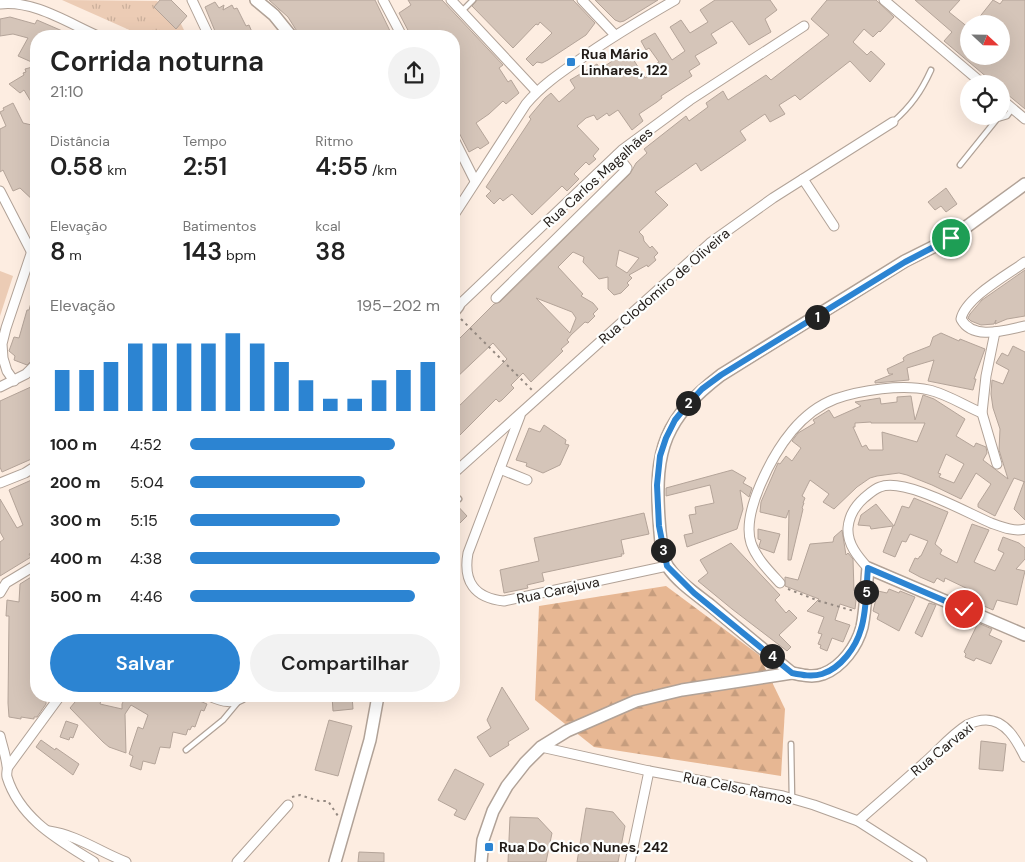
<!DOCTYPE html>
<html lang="pt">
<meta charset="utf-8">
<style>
:root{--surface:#fff;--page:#f2f2f2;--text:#222;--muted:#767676;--accent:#2c84d2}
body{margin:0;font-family:"DM Sans",sans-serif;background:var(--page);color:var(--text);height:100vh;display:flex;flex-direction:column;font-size:19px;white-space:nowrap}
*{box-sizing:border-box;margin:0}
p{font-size:16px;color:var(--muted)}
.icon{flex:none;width:28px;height:28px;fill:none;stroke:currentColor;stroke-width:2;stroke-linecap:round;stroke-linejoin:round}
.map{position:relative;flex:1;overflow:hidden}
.sheet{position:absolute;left:30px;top:30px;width:430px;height:672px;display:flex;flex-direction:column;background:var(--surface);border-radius:20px;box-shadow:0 5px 20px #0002}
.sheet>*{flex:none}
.needle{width:32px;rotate:112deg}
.buttons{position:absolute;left:960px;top:15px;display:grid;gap:10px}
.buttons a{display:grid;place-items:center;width:50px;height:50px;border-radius:50%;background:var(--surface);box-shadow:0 5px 20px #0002;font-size:25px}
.pin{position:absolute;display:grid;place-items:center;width:42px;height:42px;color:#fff;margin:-21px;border:2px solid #fff;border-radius:50%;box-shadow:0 1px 5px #0007}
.km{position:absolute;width:25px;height:25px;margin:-12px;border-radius:50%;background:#222;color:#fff;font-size:14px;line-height:25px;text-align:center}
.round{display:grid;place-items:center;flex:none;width:52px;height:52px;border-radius:26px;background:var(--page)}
.headline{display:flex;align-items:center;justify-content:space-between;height:85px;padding:0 20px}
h1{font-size:28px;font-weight:600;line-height:38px}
.metrics{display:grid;grid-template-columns:repeat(3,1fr);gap:8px;height:85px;padding:5px 20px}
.metrics div{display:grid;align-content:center}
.metrics b{font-size:25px;font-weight:600}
.metrics small{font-size:14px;font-weight:400}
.metrics p{font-size:14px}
.chart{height:140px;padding:10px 20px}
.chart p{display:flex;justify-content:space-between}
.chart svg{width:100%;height:90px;margin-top:5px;stroke:var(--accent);stroke-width:6}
.cta{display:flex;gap:10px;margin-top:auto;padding:10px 20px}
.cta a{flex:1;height:58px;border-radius:30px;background:var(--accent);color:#fff;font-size:20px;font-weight:600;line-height:58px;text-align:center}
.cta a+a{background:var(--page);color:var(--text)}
ul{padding:0 20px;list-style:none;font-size:16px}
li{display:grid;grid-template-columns:80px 60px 1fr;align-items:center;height:38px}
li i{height:12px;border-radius:6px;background:var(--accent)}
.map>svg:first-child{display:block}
.grass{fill:url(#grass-tufts)}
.forest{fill:url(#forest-firs)}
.pitch{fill:#ecccb5}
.building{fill:#d5c5b9;stroke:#b4a499;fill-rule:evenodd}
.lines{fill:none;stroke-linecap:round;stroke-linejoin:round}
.service-casing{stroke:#b1a297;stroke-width:7}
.minor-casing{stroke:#b1a297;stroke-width:11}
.tertiary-casing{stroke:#b1a297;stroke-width:14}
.path{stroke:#948981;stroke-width:2;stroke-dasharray:2.5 4;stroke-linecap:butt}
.service{stroke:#fff;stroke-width:4.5}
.minor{stroke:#fff;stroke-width:9}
.tertiary{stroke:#fff;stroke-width:11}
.route-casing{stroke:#fff;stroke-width:10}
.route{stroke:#2c84d2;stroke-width:6}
.poi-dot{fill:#2c84d2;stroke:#fdfefd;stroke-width:2}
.labels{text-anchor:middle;stroke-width:4.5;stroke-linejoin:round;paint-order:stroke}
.poi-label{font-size:14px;font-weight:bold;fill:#211b17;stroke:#fdfefd;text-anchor:start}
.street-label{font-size:14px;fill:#211b17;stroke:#fdfefd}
</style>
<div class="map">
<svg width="1025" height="862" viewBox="0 0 1025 862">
<defs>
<pattern id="grass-tufts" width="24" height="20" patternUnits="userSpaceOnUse" patternTransform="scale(1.25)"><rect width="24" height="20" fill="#ecccb5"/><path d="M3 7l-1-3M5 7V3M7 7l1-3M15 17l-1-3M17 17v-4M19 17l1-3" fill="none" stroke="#caaf9b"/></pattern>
<pattern id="forest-firs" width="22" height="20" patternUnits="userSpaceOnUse" patternTransform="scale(1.25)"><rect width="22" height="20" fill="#e7b793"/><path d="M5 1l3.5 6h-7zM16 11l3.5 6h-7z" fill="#c69d7e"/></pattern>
</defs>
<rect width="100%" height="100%" fill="#fdede1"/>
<polygon class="grass" points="62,0 157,1 180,22 187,36 143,36"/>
<polygon class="forest" points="666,586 759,655 785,709 781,776 594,747 535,700 539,606"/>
<polygon class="pitch" points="0,271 13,276 0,316"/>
<g class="building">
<polygon points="160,0 171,0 187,16 176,29 154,7"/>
<polygon points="269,0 375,0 391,33 384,36 306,36 302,31 298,33 288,17"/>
<polygon points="408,0 442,0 503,65 499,68 508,82 511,80 519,93 506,104 503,101 489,114 476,123 489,143 480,149 478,147 469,152 454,123 454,36 411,36 399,13 411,5"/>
<polygon points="477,0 573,0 595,23 586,35 548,60 542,63 537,62 533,66 526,59 552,33 540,22 538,25 536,24 513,48 472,6"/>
<polygon points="595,0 658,0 624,21 620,22 615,20"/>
<polygon points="715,0 770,0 777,10 765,19 771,32 749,45 732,21 711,34 717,43 695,56 700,64 689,71 692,76 661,96 662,98 657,102 639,114 643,121 632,130 618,110 609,116 607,113 597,120 594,115 586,118 577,126 599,149 593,156 596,159 589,165 586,162 574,174 579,179 567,191 562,186 532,215 512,194 503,201 500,198 494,204 486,196 491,191 486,187 531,119 529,117 545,98 551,93 559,102 575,88 570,80 597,64 600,69 614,60 610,54 617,50 621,56 628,51 645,78 658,69 656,64 659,62 649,48 646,50 641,41 655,33 672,60 685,51 670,27 681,20 690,33 708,22 700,10"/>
<path d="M827 0H876L894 17 880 32 879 31 873 37 864 29 853 42 867 55 871 51 885 64 870 82 850 61 800 100 795 95 779 105 785 114 770 122 765 114 740 131 746 140 701 171 696 163 655 192 668 205 639 232 643 236 644 241 650 248 652 246 658 253 654 257 656 260 648 267 647 265 629 275 632 278 627 283 629 285 621 293 614 295 608 289V277L599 279 583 262 584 257 573 252 558 267 583 294 581 296 593 303 598 309 593 314 595 316 588 323 585 322 571 335 567 340 569 342 561 349 563 351 531 382 523 373 511 385 514 388 502 400 499 402 496 399 454 441V411L507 359 493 343 454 380V344L494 304 500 302 630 174 636 163 647 153 644 149 686 116 689 121 708 107 706 103 723 91 728 100 766 75 771 80 829 35 811 19ZM619 250 639 258 627 273 616 266ZM536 298 572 312 576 318 570 333Z"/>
<polygon points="915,0 960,0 949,12 969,28 969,56 1001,56 1001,40 1007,32 1001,27 1001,24 974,24 993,0 1000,4 1003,0 1025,0 1025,109 1001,89 1001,84 995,84 944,41 952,32"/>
<polygon points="215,2 219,8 224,5 223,10 232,5 234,9 237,8 246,26 249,25 252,32 249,33 251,36 217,36 205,7"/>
<polygon points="10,17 35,24 37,20 74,36 36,36 36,64 18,56 28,38 13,34 0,36 0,19"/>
<polygon points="36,66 36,110 24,90 20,93 9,84 24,75 23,73 26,72 25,69"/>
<polygon points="13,103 23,123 36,126 36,203 20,188 13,191 3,170 0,172 0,129 6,126 0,112 4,110 3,108"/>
<polygon points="946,188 957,204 946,212 941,206 935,210 928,202"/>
<polygon points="1025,270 1025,316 1007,319 995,324 996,320 994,324 981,325 971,321 968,318 970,314 982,300"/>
<polygon points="34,292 36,293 36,356 27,365 14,360 15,356 9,351 14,337 19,338 27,310 29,310"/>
<polygon points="941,333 959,341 960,339 985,349 974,379 976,379 973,390 928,381 934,360 907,368 909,380 875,383 875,381 893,374 889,374 887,369 904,361 903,358 907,355 930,346 933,337"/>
<path d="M1013 346 1025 352V482L1014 478 995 516 978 507V504L991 484 976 473 961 499 932 485 907 475 899 473 877 476 870 478 857 487 834 509 823 502 829 494 810 480 802 496 805 498 803 503H804L802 508 803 509 791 560H788L789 510 786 518 760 512 761 502 778 463 780 464 786 456 792 461 801 448 792 441 798 433 815 423 813 420 829 410 834 418 861 406 855 402 880 398 881 404 897 402V397L911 396 915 420 923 395 934 399 965 419 956 436 974 447 976 443 986 447 987 453 983 460 1008 479 999 450 1000 429 993 408 991 394 992 380 1003 384 1009 370 996 363 1002 353 1008 356ZM871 422V423H925L917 442 882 432 883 450H869L866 445 862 447 853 427H855V423ZM946 454 964 464 954 483 939 477 941 474 938 473Z"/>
<polygon points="33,386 36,395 36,457 2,472 0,467 0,401"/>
<polygon points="544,425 566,440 565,444 569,445 560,465 543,473 526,466 527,463 516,460 529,428 540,432"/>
<polygon points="732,470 746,478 743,483 752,488 749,497 740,490 743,509 737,529 687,547 684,535 693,533 689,515 696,514 695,507 714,503 710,485 666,496 666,488"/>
<polygon points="36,478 36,550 29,554 31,557 0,576 0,542 4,539 0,532 0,499 17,528 23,525 9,490"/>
<polygon points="1024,482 1025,482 1025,520 1014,509"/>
<polygon points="914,498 948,512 935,544 942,550 940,554 957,563 972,524 989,530 974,562 983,566 995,571 1004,553 998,550 1003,537 1019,543 1025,548 1025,559 1016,569 1025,571 1017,605 997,600 993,610 977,603 978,602 972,599 974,594 968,589 945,578 944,582 937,578 934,583 920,577 909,571 915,558 918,559 920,556 921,556 928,541 910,534 906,542 902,541 895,557 883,552 893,526 871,529 870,526 858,525 861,515 876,504 894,526 902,506 909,508"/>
<polygon points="454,502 467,516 460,523 454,516"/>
<polygon points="644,513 649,534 621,540 624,554 621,554 622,556 542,573 544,581 527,585 528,588 504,593 500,570 539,561 534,538"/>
<polygon points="758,529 780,534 774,553 760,548 759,546 761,540 758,539"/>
<polygon points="842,530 846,555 848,553 853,559 854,591 857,592 855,609 840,604 835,620 850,625 843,642 832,638 827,651 820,648 821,645 818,644 822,634 818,633 824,617 807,611 819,599 785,586 785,577 798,580 810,544 833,542 834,537"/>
<polygon points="731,543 780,595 775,600 786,613 789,610 797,618 779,635 791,647 787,651 732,609 698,581 708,573 700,560"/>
<polygon points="36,574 36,696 46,696 46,704 37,717 34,717 34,719 21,717 21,719 9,717 8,703 9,616 6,616 7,600 19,602 20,584"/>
<polygon points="889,589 899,593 900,591 915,597 899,631 877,619 879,614 873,611 878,591 887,593"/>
<polygon points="929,603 936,605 922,637 915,633"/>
<polygon points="978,623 992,629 989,635 1002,641 991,664 976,658 974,661 965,657 966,654 964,652"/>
<polygon points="502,687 529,729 508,742 509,745 490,757 477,737 491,728 487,720"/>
<polygon points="80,696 102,696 100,704 122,709 122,704 124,700 117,696 162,696 174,701 177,696 188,696 207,704 204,711 201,710 195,727 192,726 190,730 188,729 186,735 173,732 170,748 160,747 155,764 143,761 141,770 130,766 133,756 129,754 138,727 143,729 148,715 131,705 125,714 126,753 109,747 103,742 70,708"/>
<polygon points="332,696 352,696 353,709 333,711"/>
<polygon points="329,720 352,726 338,776 315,770"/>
<polygon points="66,721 78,725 73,738 70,737 69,740 60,737"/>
<polygon points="41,740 55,750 56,748 79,764 73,775 36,747"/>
<polygon points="981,741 1006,744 1003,771 979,769"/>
<polygon points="455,769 484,784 465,820 454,815 457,810 438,800"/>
<polygon points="586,808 613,812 625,826 618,862 577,862"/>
<polygon points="510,817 538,818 552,833 546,862 508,862"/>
<polygon points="359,852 384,853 384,862 358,862"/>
</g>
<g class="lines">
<defs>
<g id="service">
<polyline points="462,11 473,0"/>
<path d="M893 122C911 106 921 92 931 70"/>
<polyline points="960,165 997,119 1007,116 1012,109"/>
<polyline points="454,494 459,499"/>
<polyline points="791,744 792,799"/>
<polyline points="186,750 223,720 238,702"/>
</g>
<g id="minor">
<polyline points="192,0 209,36"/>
<polyline points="383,0 402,36"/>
<polyline points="451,0 536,91"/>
<polyline points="582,0 615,35"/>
<polyline points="884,0 983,84"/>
<path d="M0 4C34 0 68 23 98 36"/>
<polyline points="1001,99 1025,119"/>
<polyline points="454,139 475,181"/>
<polyline points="803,179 834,226"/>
<polyline points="0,191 32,253"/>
<path d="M454 215 526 104C541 86 560 73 579 60 610 38 642 19 675 0"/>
<path d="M1025 262C1007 275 965 298 961 319 973 341 1005 330 1025 326"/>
<polyline points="496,298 626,170 627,168 617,155"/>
<polyline points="458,306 622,150 690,100 804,26"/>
<polyline points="995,332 986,376 982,413 997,464"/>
<polyline points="14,381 7,371 3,358 2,344 6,328 36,239"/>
<polyline points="0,387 26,374 36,364"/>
<path d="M520 416 468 553C463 581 474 598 504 601L667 566"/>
<polyline points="500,469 527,480"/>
<polyline points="454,473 710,243 773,198 893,122"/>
<polyline points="0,483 25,473 36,466"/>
<path d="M868 568C858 557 847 544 848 528 849 516 855 506 864 498 869 494 874 489 880 487 904 477 967 513 991 523 1002 527 1014 532 1025 529"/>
<path d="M780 583C769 571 756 558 751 543 741 512 773 454 792 431 803 418 819 405 835 399 861 390 902 384 929 390 947 394 965 406 982 413"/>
<polyline points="0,593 6,583 36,565"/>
<path d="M209 696C223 702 233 705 245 696"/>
<path d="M0 736C2 745 6 756 7 766 8 770 6 773 7 777 20 819 59 840 94 862"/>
<polyline points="541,747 649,771 783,796 814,805 858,821 922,862"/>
<polyline points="8,767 60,696"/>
<path d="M858 821C880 802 902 783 924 763 938 751 951 735 967 725 973 722 979 720 986 720 1006 720 1017 741 1025 757"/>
<path d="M49 831C77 835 100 852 126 862"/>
<polyline points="237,862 288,805"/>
<polyline points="630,862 649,771"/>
</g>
<g id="tertiary">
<polyline points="256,0 274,15 291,36"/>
<polyline points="454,302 458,306 454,311"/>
<path d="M792 673C764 650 737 628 710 605 696 594 678 582 668 567 661 557 660 532 659 519 654 449 665 418 721 375L905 261 951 238 1025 184"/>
<polyline points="335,862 370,740 378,696"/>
<path d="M481 862 483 840 493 811 507 786 525 763 541 747 567 731 636 701 682 690 792 673C802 675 813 678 823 674 842 667 857 646 862 627 866 608 866 587 868 568L1025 635"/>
</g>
</defs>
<use href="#service" class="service-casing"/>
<use href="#minor" class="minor-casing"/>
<use href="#tertiary" class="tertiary-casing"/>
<g class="path">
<polyline points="461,319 532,390"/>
<polyline points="788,589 819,601 854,611"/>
<polyline points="292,797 300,795 319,801 328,801 338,816"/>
</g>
<use href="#service" class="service"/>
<use href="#minor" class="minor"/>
<use href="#tertiary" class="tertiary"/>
</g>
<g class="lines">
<defs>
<path id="route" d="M951 238 905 262 721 375 702 389 688 404 675 420 666 438 660 456 657 485 659 526 667 566 694 593 792 673C802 675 812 677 822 674 841 668 856 647 861 629 867 610 866 588 868 568L964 609"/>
</defs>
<use href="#route" class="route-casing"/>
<use href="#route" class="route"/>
</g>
<g class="poi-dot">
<rect x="566" y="57" width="10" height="10" rx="2.5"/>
<rect x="484" y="842" width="10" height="10" rx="2.5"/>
</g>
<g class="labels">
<g class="poi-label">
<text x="581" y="59">Rua Mário<tspan x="581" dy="16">Linhares, 122</tspan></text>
<text x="499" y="852">Rua Do Chico Nunes, 242</text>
</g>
<g class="street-label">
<text transform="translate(598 177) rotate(-42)" y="5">Rua Carlos Magalhães</text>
<text transform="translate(664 286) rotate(-41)" y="5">Rua Clodomiro de Oliveira</text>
<text transform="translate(558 590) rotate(-12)" y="5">Rua Carajuva</text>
<text transform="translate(942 749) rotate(-39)" y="5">Rua Carvaxi</text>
<text transform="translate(738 788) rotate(12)" y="5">Rua Celso Ramos</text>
</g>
</g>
</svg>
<div class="buttons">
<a><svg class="needle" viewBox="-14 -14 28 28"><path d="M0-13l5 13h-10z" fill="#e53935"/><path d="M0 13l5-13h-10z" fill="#767676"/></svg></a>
<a><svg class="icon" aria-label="locate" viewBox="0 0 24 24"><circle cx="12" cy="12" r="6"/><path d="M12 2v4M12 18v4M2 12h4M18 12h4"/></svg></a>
</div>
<div class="pin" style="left:951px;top:238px;background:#1e9e55"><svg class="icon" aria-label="arrive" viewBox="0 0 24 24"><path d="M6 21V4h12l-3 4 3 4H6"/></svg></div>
<div class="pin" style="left:964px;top:609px;background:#d93025"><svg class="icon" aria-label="check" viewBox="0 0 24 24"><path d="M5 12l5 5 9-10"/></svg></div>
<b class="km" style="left:817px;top:317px">1</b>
<b class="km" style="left:688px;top:403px">2</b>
<b class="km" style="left:663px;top:550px">3</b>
<b class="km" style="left:772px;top:656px">4</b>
<b class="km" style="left:866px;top:592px">5</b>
<section class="sheet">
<div class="headline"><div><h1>Corrida noturna</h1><p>21:10</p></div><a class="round"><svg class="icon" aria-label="share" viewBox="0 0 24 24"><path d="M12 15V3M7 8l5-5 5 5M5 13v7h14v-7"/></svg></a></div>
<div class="metrics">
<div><p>Distância</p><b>0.58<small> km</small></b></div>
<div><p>Tempo</p><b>2:51</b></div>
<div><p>Ritmo</p><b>4:55<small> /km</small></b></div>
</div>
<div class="metrics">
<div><p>Elevação</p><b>8<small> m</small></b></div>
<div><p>Batimentos</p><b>143<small> bpm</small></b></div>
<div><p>kcal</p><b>38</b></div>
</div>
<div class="chart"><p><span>Elevação</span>195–202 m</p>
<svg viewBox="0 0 160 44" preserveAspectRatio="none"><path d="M5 44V24M15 44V24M25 44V20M35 44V11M45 44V11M55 44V11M65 44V11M75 44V6M85 44V11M95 44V20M105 44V29M115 44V38M125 44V38M135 44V29M145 44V24M155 44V20"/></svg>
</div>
<ul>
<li><b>100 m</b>4:52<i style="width:82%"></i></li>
<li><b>200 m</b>5:04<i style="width:70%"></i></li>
<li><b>300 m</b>5:15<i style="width:60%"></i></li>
<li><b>400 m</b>4:38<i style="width:100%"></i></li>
<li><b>500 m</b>4:46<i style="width:90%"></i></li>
</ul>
<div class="cta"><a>Salvar</a><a>Compartilhar</a></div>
</section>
</div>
